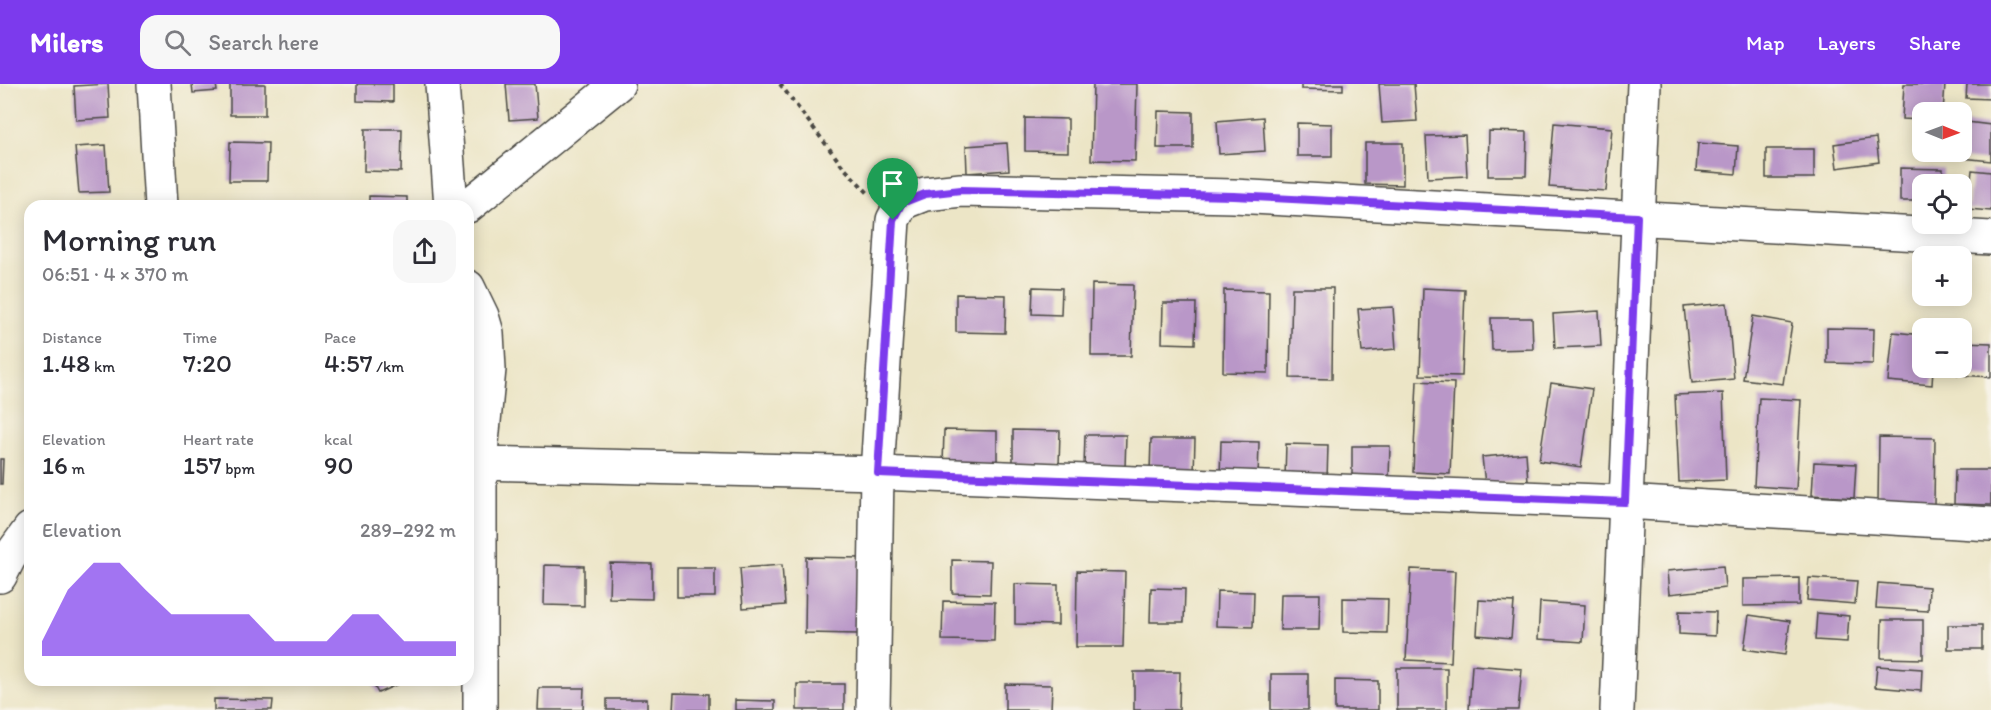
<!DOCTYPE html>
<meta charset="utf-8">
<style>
:root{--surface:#fff;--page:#f7f7f7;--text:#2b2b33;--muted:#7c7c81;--accent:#7c3aed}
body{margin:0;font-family:Itim,sans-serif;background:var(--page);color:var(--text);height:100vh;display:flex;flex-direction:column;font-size:22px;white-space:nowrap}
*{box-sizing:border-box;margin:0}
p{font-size:20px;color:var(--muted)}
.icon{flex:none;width:33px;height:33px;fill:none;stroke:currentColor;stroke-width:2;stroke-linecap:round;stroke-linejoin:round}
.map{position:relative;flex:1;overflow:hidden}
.panel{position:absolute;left:24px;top:116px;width:450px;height:486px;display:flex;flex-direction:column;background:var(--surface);border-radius:18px;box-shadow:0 3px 15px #0003}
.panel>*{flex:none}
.needle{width:39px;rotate:91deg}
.controls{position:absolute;left:1912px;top:18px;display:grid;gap:12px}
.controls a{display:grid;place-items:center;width:60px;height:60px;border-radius:12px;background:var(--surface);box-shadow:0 3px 15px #0003;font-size:30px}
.pin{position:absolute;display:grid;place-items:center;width:51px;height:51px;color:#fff;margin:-62px -26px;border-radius:50% 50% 50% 0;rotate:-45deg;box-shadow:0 0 6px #0007}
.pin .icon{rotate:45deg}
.round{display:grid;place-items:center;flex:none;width:63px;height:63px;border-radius:18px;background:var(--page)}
.overview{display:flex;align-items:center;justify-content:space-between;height:102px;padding:0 18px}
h1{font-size:33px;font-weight:600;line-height:45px}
.metrics{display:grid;grid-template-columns:repeat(3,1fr);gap:9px;height:102px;padding:6px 18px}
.metrics div{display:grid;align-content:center}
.metrics b{font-size:26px;font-weight:600}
.metrics small{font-size:16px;font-weight:400}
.metrics p{font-size:16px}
.chart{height:168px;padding:12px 18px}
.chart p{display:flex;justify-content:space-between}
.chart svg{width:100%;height:108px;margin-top:6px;fill:var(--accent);opacity:.7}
header{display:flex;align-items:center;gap:36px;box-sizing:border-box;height:84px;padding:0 30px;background:var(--accent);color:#fff}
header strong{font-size:28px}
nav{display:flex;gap:33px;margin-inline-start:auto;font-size:21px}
.search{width:420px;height:54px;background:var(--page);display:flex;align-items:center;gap:15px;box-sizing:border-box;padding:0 21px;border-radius:18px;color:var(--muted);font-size:22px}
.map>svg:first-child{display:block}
.building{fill:#b997c8}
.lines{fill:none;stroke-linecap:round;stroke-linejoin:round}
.street-casing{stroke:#484742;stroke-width:36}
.path{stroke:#484742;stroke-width:4;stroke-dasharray:4.5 4.5;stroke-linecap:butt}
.street{stroke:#fff;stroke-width:33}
.route-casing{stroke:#fff;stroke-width:12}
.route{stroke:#7c3aed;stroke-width:8}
</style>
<header>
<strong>Milers</strong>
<div class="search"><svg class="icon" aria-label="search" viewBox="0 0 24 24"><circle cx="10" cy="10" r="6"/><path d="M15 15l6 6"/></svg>Search here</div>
<nav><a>Map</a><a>Layers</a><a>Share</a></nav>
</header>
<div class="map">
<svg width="1991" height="626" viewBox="0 0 1991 626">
<rect width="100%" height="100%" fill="#f7f3e8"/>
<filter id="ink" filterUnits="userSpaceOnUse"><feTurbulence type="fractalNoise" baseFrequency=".0167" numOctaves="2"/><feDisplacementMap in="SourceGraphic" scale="12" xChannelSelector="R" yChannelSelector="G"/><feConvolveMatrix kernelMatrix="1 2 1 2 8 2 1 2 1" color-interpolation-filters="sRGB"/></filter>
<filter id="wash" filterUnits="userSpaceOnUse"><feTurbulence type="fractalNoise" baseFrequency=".008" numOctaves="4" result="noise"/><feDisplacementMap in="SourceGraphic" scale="24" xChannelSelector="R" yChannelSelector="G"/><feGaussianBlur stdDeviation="1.35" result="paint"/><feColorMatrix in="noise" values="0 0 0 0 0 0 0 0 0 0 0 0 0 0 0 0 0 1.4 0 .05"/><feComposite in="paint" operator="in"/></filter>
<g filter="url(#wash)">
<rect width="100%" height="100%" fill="#ece5c6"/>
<g id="blocks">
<g class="building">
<polygon points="108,0 110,34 76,36 74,2"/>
<polygon points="192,0 216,0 217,7 193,9"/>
<rect x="230" y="0" width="35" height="31"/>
<polygon points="357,0 393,0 393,18 357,17"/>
<polygon points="506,0 535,0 538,34 509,36"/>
<polygon points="1093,0 1137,0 1135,77 1091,76"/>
<polygon points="1301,0 1343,0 1343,6 1301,5"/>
<polygon points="1379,0 1414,0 1417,37 1382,39"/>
<polygon points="1904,0 1945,0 1943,28 1923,28 1923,36 1902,35"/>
<polygon points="1967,0 1991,0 1991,15 1966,14"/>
<polygon points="1158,27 1193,28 1193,64 1157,64"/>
<polygon points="1263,33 1265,67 1219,70 1217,37"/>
<polygon points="1025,34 1068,35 1068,68 1025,67"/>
<polygon points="1967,38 1991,41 1991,77 1962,74"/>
<polygon points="1297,39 1332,40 1332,72 1297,72"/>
<polygon points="1554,39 1612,44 1606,107 1549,103"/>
<polygon points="365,45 402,45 401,88 364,87"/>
<polygon points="1489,47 1527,48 1526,92 1488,92"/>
<polygon points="1465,51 1467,92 1428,94 1426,52"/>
<polygon points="1876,54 1879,78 1837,84 1834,60"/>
<polygon points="230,58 268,59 267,97 229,97"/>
<polygon points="1007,59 1009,86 967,89 966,62"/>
<polygon points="1365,59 1403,59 1403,101 1365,100"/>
<polygon points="1698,59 1738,62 1736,90 1696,87"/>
<polygon points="106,61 109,108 79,109 75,63"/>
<rect x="1766" y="65" width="48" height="29"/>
<polygon points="1900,84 1943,85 1943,100 1923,100 1923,117 1900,117"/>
<polygon points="1972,86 1991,88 1991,127 1968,125"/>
<polygon points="369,112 407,113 407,122 369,122"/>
<polygon points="1092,200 1133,201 1131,272 1091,272"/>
<polygon points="1033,203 1062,204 1061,231 1032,230"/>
<polygon points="1292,204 1333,204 1332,295 1290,294"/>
<polygon points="1423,204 1465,206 1462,292 1420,291"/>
<polygon points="1224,206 1269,207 1268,289 1223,288"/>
<polygon points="956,210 1006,211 1005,249 956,248"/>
<polygon points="1163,219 1196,219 1195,260 1162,259"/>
<polygon points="1727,219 1734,295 1692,299 1684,223"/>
<polygon points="1393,223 1396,265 1362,268 1358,225"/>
<polygon points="1599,227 1601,262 1555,264 1553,230"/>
<polygon points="1753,232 1792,239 1783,300 1743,295"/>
<polygon points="1491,234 1532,234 1533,265 1492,266"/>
<polygon points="1827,244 1874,245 1873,280 1827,279"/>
<polygon points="1893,248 1923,251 1923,284 1933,284 1932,301 1888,297"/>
<polygon points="1962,258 1991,259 1991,293 1958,291 1958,284 1962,284"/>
<polygon points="1417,297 1454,299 1450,390 1413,388"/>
<polygon points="1551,299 1592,305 1581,383 1539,377"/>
<polygon points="1723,309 1726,396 1679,398 1675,311"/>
<polygon points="1759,314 1801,316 1796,405 1754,402"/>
<polygon points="944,346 997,347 997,382 943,381"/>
<polygon points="1013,346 1060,347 1059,382 1013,381"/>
<polygon points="1085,351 1126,351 1125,384 1084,384"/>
<polygon points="1879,353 1935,354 1934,420 1878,419"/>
<polygon points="1151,355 1195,355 1194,389 1150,388"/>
<polygon points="1221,357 1259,358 1258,394 1220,394"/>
<polygon points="1286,360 1328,361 1327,395 1285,394"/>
<polygon points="1352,362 1390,362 1389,394 1352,394"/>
<polygon points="1526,369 1528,397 1485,400 1482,373"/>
<polygon points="0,375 3,375 2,400 0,400"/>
<polygon points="1814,378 1856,380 1854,414 1812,411"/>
<polygon points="1955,386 1991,386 1991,421 1954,420"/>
<polygon points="806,473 861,474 860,550 805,549"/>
<polygon points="952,476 991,477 990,510 952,509"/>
<polygon points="610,479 652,480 652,515 609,514"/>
<polygon points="545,481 584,482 584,522 544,521"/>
<polygon points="782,481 785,521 743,524 740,484"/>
<polygon points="1723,482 1725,504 1669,510 1667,487"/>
<rect x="677" y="484" width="38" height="29"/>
<polygon points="1411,485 1455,487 1451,578 1406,576"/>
<polygon points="1077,487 1125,488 1123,563 1076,563"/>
<polygon points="1799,494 1799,521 1743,522 1743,495"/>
<polygon points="1809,494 1857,497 1855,520 1807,516"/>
<polygon points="1878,499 1929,503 1928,527 1876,524"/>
<polygon points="1015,500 1058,501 1058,541 1015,540"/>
<polygon points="1151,504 1185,505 1184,538 1150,538"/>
<polygon points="1217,507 1254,508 1253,543 1216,542"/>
<polygon points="1281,510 1320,510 1319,546 1280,546"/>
<polygon points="1343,514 1388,515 1387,549 1343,548"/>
<polygon points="1479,516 1514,518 1511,554 1477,551"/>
<polygon points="943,517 995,518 994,557 942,556"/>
<polygon points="1540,518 1585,521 1583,558 1538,555"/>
<polygon points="1679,527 1716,528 1715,552 1679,550"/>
<polygon points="1817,529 1849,532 1847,558 1815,556"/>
<polygon points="1749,531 1790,537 1785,571 1744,565"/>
<polygon points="1882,536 1923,536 1923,575 1881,574"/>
<rect x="1948" y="541" width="34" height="24"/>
<polygon points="1472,581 1522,585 1518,626 1469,626"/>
<polygon points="1877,582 1922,585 1921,607 1875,603"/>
<rect x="1397" y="584" width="50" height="42"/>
<polygon points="1134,588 1180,588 1179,626 1134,626"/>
<rect x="1271" y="590" width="37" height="36"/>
<polygon points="371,596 402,596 403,598 378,609"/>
<polygon points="1335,596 1378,597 1378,626 1335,626"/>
<rect x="797" y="600" width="47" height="26"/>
<polygon points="1005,600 1052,601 1051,626 1005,626"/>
<polygon points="539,604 584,604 583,626 538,626"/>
<polygon points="674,609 709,610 709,626 673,626"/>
<polygon points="214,615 273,616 272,626 214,626"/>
<rect x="607" y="615" width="40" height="11"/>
<polygon points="735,616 775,617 775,626 735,626"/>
</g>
</g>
</g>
<g filter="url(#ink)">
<use href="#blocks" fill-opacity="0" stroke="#484742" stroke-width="1.5"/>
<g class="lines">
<defs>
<g id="street">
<polyline points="154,0 161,122"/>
<polyline points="442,0 451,122"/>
<polyline points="468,122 618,0"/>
<polyline points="468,203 482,232 487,249 489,285 480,379 480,626"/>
<polyline points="480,379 877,389 1625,418 1991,440"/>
<polyline points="0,492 9,474 30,445"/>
<polyline points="873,626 877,389 893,136 902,119 925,110 961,106 1234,112 1991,154"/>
<polyline points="1617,626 1644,0"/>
</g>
</defs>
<use href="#street" class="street-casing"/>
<polyline class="path" points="780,0 844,84 868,109"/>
<use href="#street" class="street"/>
</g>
</g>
<g class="lines" filter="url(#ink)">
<defs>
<polygon id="route" points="961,106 1234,112 1637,133 1625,418 878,389 893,136 902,119 925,110"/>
</defs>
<use href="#route" class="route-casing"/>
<use href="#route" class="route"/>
</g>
</svg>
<div class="controls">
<a><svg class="needle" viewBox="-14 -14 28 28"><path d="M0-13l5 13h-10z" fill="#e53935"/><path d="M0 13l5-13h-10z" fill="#7c7c81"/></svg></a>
<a><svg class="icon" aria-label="locate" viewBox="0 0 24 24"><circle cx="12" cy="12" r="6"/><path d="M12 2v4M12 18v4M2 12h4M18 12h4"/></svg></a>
<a>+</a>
<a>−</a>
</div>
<div class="pin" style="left:893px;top:136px;background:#1e9e55"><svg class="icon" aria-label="arrive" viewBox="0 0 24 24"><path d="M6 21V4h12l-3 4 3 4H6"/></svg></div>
<section class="panel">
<div class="overview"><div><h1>Morning run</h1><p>06:51 · 4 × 370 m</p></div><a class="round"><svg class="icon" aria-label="share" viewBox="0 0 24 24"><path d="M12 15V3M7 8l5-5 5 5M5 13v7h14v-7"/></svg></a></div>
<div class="metrics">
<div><p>Distance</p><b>1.48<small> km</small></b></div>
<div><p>Time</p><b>7:20</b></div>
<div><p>Pace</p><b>4:57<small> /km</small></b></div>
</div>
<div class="metrics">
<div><p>Elevation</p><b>16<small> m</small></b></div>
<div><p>Heart rate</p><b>157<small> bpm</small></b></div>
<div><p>kcal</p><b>90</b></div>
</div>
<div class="chart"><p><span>Elevation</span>289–292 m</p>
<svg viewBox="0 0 160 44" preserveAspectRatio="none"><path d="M0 44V38L10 17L20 6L30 6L40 17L50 27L60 27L70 27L80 27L90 38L100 38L110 38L120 27L130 27L140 38L150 38L160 38V44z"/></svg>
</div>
</section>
</div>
